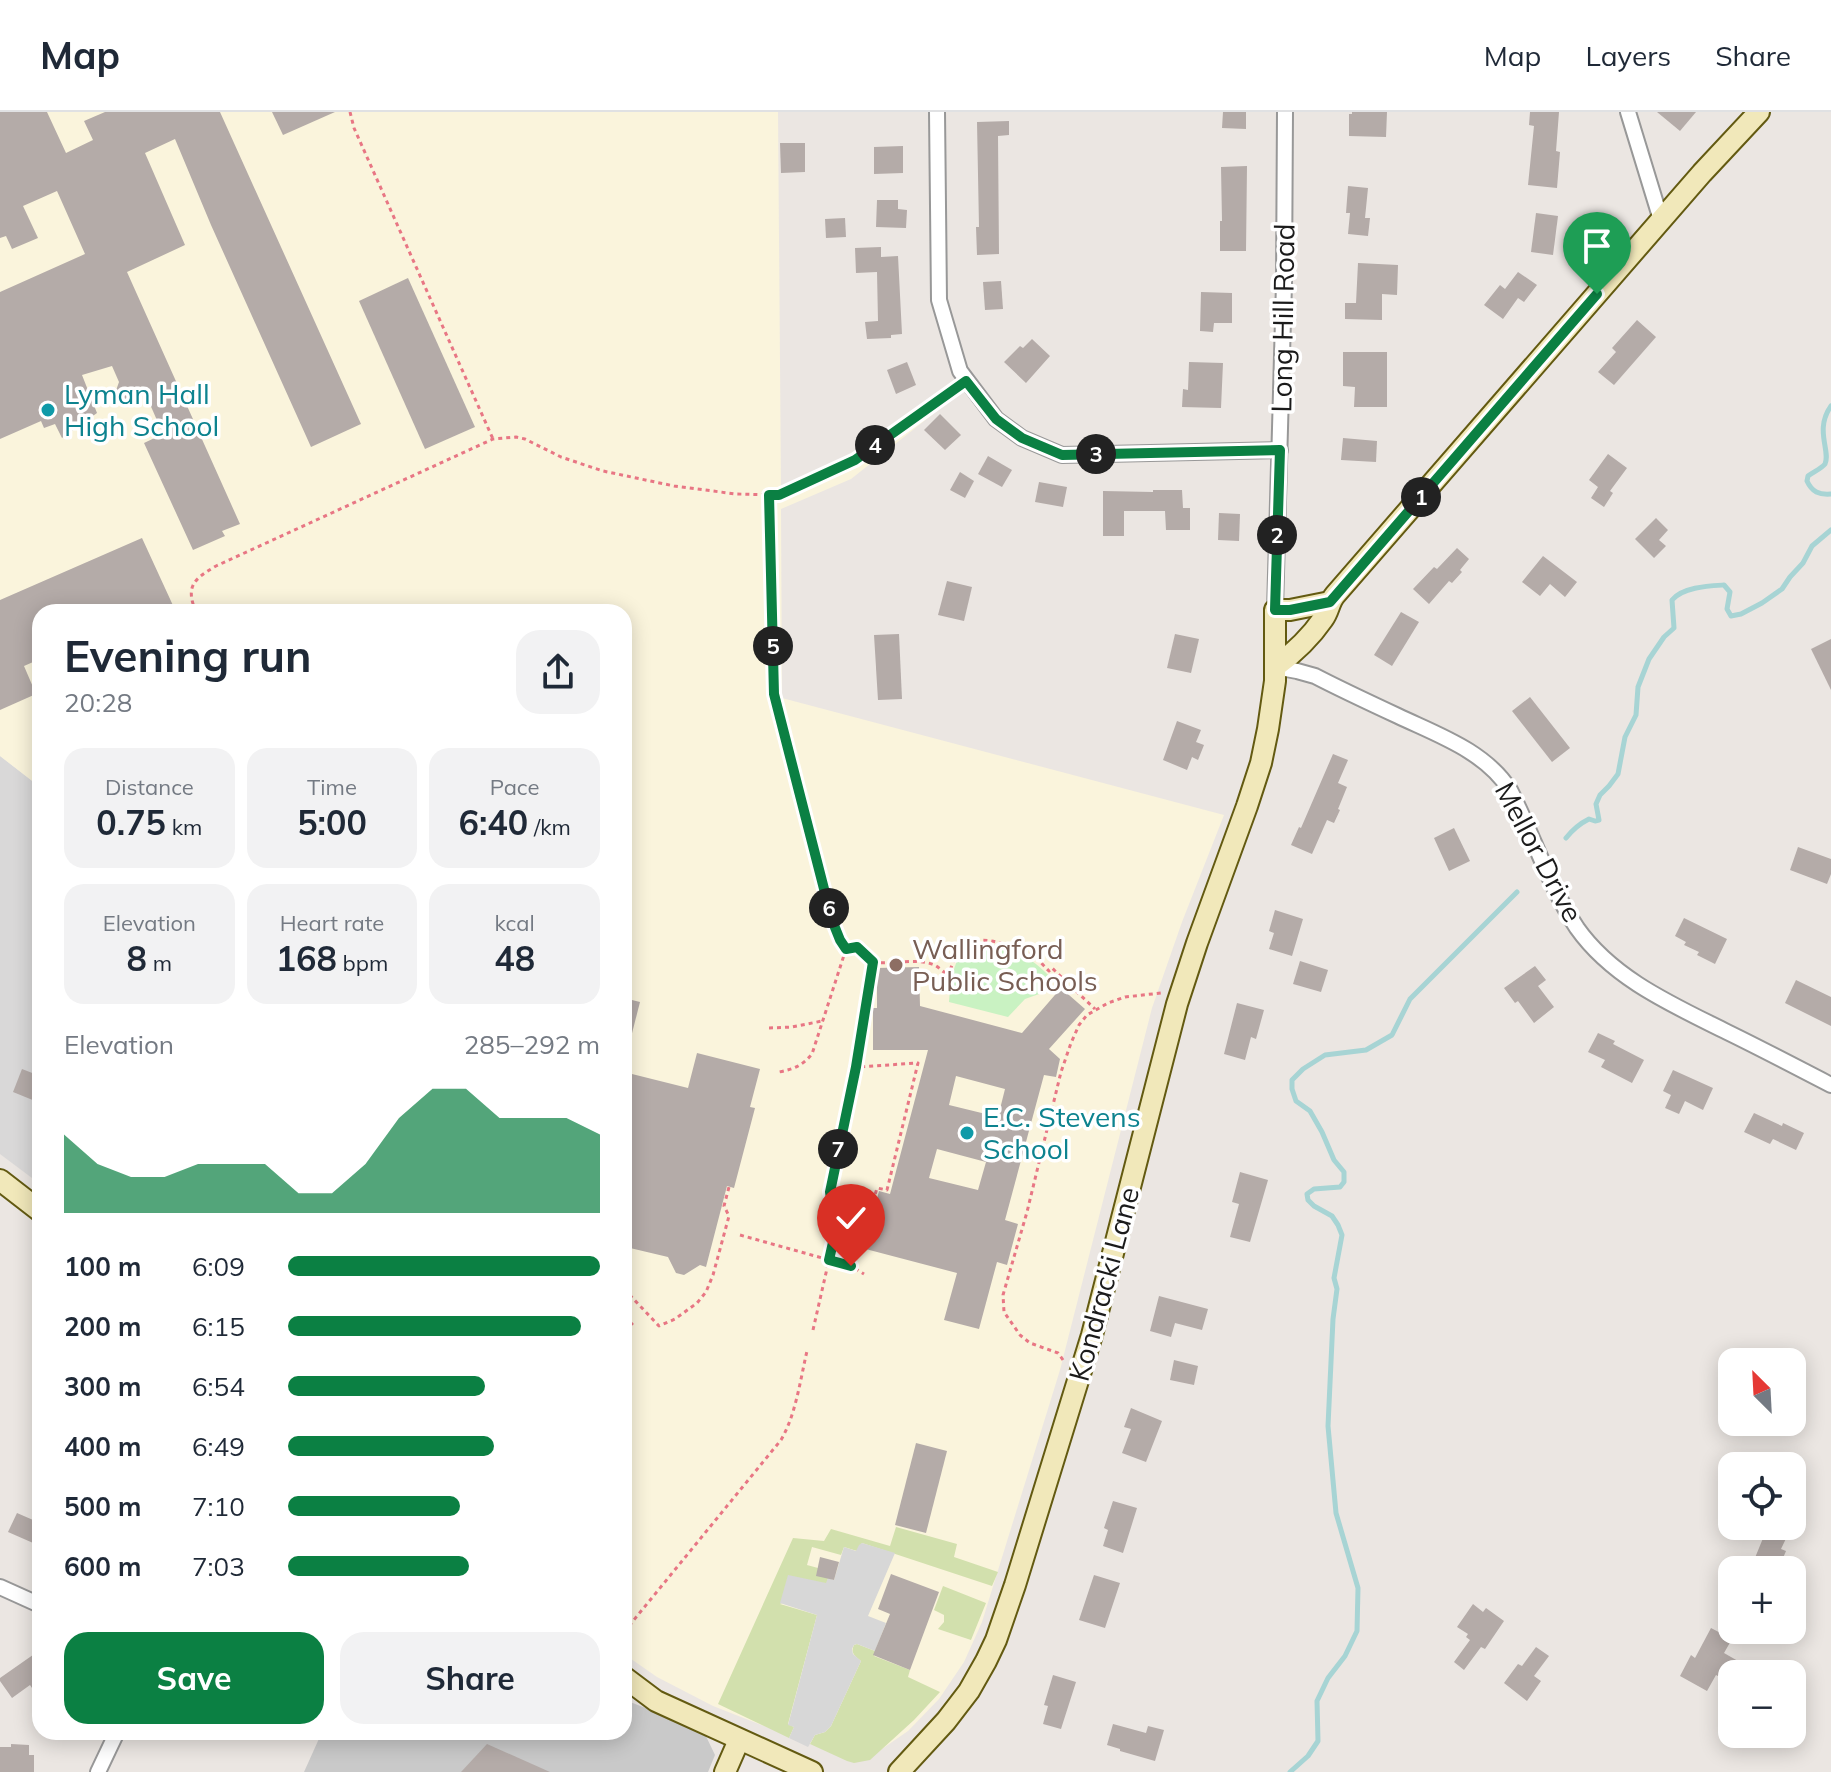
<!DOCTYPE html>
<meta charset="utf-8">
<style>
:root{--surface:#fff;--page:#f2f2f3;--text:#1f2937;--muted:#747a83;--line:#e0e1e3;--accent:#0b8043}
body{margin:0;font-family:Mulish,sans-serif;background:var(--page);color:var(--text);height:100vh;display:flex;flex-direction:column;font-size:30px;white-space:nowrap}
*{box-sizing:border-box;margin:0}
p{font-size:26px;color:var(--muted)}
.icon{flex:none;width:44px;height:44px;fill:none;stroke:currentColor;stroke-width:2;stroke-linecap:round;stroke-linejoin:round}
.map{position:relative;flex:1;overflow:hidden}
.side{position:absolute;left:32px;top:492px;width:600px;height:1136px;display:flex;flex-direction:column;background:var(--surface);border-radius:24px;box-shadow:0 4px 20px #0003}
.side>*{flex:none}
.needle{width:52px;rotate:336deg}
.tools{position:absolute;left:1718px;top:1236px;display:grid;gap:16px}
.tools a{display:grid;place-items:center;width:88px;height:88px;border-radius:16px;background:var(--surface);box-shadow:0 4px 20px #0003;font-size:40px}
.pin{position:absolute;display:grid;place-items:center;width:68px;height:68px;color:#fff;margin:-82px -34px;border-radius:50% 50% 50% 0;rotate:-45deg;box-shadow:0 0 8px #0007}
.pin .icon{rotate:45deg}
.km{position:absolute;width:40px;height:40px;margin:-20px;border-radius:50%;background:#222;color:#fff;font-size:22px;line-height:40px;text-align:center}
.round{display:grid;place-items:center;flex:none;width:84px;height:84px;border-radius:24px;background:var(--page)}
.overview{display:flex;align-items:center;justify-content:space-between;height:136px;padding:0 32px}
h1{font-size:44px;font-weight:700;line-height:60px}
.metrics{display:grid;grid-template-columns:repeat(3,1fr);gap:12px;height:136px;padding:8px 32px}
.metrics div{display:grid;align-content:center;border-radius:20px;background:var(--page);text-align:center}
.metrics b{font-size:34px;font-weight:700}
.metrics small{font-size:22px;font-weight:400}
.metrics p{font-size:22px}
.chart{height:224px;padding:16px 32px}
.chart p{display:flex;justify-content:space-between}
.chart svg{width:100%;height:144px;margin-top:8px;fill:var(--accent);opacity:.7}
.action{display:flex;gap:16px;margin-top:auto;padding:16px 32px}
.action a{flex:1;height:92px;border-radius:24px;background:var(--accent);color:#fff;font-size:32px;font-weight:700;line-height:92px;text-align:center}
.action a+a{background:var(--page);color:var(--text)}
ul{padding:0 32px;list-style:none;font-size:26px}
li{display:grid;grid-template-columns:128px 96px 1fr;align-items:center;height:60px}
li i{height:20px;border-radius:10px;background:var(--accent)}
header{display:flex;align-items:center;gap:48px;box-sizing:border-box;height:112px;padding:0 40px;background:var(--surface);border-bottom:2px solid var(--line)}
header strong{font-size:38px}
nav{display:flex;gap:44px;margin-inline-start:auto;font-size:28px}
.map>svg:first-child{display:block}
.residential{fill:#d9d8d8}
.education{fill:#faf4dc}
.religious{fill:#c9c9c9}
.grass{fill:#d2e0ad}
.park{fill:#c9f2c2}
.parking{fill:#d7d7d7}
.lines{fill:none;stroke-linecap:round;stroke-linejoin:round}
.stream{stroke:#a7d4d4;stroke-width:5}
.building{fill:#b4aba8;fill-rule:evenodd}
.minor-casing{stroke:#989898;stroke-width:18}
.secondary-casing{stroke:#635a11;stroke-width:24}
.path{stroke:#e87684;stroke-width:3;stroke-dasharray:4 4;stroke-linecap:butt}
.minor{stroke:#fff;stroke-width:14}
.secondary{stroke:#f1e8ba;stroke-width:20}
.route-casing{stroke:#fff;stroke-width:16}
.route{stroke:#0b8043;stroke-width:10}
.culture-dot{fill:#0f9aa8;stroke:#fff;stroke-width:3}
.education-dot{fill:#8d6e63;stroke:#fff;stroke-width:3}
.labels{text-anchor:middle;stroke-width:7;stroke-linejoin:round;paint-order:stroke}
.street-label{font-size:28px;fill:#1b1b1b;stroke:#fff}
.culture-label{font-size:28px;fill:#0d838f;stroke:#fff;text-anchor:start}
.education-label{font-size:28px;fill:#785e54;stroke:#fff;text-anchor:start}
</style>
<header>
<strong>Map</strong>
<nav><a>Map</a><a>Layers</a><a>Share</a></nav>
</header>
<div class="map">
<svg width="1831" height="1660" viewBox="0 0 1831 1660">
<rect width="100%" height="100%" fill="#ebe6e2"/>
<polygon class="residential" points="0,644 40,675 40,1072 0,1042"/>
<polygon class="education" points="0,0 778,0 781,376 843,350 946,278 952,287 851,367 781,397 782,586 1224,703 1182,810 1152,896 1060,1258 982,1510 964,1550 939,1587 908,1619 869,1646 854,1649 713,1594 657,1565 624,1542 624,500 40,500 40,675 0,644"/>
<polygon class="religious" points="624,1585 630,1590 703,1618 715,1643 708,1660 304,1660 322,1620 624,1620"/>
<g class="grass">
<polygon points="896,1415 957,1432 954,1445 998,1460 992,1474 862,1431 857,1439 844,1435 841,1443 812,1435 807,1453 818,1456 828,1466 827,1471 780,1492 817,1503 788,1612 794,1615 789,1626 718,1592 793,1426 824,1429 831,1417 890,1434"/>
<polygon points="943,1474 986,1491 971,1528 938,1517 944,1510 944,1503 934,1498"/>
<path d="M857 1532 875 1539 874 1544 910 1558 908 1565 940 1580 914 1608 870 1648 854 1651 847 1649 810 1632 815 1623 825 1620 831 1614 861 1549C855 1544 850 1541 854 1533Z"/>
</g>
<path class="park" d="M977 831C1009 832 1032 845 1053 868L1042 881 1025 887 1008 905 949 890C951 869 953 837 977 831Z"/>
<polygon class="parking" points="862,1431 895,1441 868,1504 886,1511 875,1539 857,1532 854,1533 852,1537 853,1542 861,1549 831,1614 825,1620 815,1623 808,1635 789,1626 794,1615 788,1613 817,1503 780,1491 788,1463 826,1471 828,1466 834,1468 844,1435 856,1439 859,1433"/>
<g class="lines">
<g class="stream">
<path d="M1831 294C1814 318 1831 339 1825 352 1821 357 1813 360 1808 364L1807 369C1812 380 1819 383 1831 382"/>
<path d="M1566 726C1573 717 1579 712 1589 707L1595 709 1599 708 1596 692 1600 683 1609 674 1618 662 1625 625 1636 603 1638 575 1649 547 1664 525 1674 516 1672 488C1683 475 1708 474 1724 473L1730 480 1727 497 1731 504 1741 502 1762 491 1782 477 1790 465 1803 451 1812 434 1831 418"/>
<polyline points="1290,1660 1308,1644 1318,1629 1317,1589 1328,1566 1345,1544 1357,1519 1358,1476 1336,1401 1328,1314 1333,1207 1337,1177 1334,1166 1342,1123 1338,1113 1332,1104 1314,1094 1308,1088 1307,1082 1314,1077 1340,1075 1344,1070 1344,1060 1334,1048 1322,1020 1310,999 1296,989 1292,977 1292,968 1303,957 1325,943 1366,938 1392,923 1410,887 1517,780"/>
</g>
</g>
<g class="building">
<polygon points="0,0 47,0 66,41 93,28 84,9 105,0 220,0 361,312 311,335 211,113 175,27 145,41 185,133 127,160 240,412 222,419 225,424 193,438 144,331 163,322 142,274 134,294 113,287 119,270 112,254 82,263 97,301 62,326 55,312 44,316 41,309 0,327 0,180 85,142 57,79 23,94 38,126 12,137 6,124 0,126"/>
<polygon points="272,0 335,0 283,23"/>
<polygon points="1223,0 1246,0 1246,17 1222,16"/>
<polygon points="1352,0 1387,0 1386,25 1349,24 1349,2 1352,2"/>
<polygon points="1530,0 1559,0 1556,39 1560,40 1557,76 1528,73 1534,14 1529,13"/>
<polygon points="1657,0 1696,0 1680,19"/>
<polygon points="1009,9 1009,23 998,24 999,142 977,143 976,115 979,115 977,10"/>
<polygon points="780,31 805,31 805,60 781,61"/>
<polygon points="903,34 903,61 874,62 874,35"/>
<polygon points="1247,54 1246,139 1220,139 1220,109 1222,109 1221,55"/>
<polygon points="1348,74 1368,76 1365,106 1370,106 1368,124 1348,122 1350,101 1346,101"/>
<polygon points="877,88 898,88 898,97 907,98 906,116 876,115"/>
<polygon points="1536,101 1558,104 1553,143 1531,140"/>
<polygon points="845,106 846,125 826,126 825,107"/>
<polygon points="881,135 881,145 898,144 902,222 891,223 891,226 867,227 865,210 878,209 877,160 856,161 855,136"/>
<polygon points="1358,151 1398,153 1397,183 1382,182 1382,208 1345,207 1345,191 1356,191"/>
<polygon points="1518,160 1537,173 1524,190 1518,186 1503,207 1484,193 1500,173 1505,177"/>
<polygon points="408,166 475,315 425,337 359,189"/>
<polygon points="1001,169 1003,197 985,198 983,170"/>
<polygon points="1201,180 1232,181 1232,211 1214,211 1213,220 1200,219"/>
<polygon points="1637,208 1656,225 1614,273 1598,260 1616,240 1612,236"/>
<polygon points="1032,227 1050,244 1026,271 1004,250 1020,234 1023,236"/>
<polygon points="1343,240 1387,240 1387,295 1354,295 1355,275 1343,274"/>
<polygon points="907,250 916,273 896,282 887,258"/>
<polygon points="1189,250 1223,251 1221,296 1182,295 1183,277 1188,278"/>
<polygon points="940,302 961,323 945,338 924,318"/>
<polygon points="1343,326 1377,329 1376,350 1341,348"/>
<polygon points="1608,342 1627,356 1610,379 1613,381 1604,395 1591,386 1598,375 1589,368"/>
<polygon points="988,344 1012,358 1002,375 978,362"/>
<polygon points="960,360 974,369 965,386 950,378"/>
<polygon points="1039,370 1067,375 1063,395 1035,390"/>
<polygon points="1153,378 1182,378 1183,396 1190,396 1190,418 1166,418 1165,399 1124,399 1124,424 1103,424 1103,379 1153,380"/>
<polygon points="1219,401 1240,402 1239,429 1218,428"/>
<polygon points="1656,406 1668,418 1659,428 1666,434 1654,446 1635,427"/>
<polygon points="142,426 176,500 40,500 40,547 24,554 36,582 0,598 0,488"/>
<polygon points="1457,436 1469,447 1460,458 1462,460 1452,471 1449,469 1429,492 1413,477 1434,455 1437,457"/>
<polygon points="1543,444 1577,470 1565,485 1550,472 1540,484 1522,470"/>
<polygon points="947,469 972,475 964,509 938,503"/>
<polygon points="1401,500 1419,510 1392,554 1374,543"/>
<polygon points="899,522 902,587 878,588 874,523"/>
<polygon points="1175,522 1199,527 1191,561 1167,556"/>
<polygon points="1831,527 1831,578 1811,537"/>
<polygon points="1530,585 1570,636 1552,650 1512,599"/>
<polygon points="1177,609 1201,618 1196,630 1204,633 1198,648 1192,645 1187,658 1163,648"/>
<polygon points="1333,642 1348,648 1338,671 1347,675 1338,697 1340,698 1334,711 1327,708 1312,742 1291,733 1299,715 1301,716"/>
<polygon points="1454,716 1470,749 1449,759 1434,726"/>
<polygon points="1798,735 1831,747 1831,762 1827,772 1790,758"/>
<polygon points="1275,798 1303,807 1292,844 1269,837 1274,821 1269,819"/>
<polygon points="1684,806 1727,827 1715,852 1697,843 1699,840 1684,833 1686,830 1675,824"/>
<polygon points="1300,849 1328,858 1321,880 1293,872"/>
<polygon points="1535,854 1546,868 1538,874 1554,895 1534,911 1518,889 1515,891 1504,876"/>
<path d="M919 855 920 894 1022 921 1061 876 1085 897 1049 937 1060 947 1056 965 1044 963 1005 1108 1018 1112 1007 1153 997 1150 979 1217 944 1208 957 1161 858 1135 862 1119 868 1121 879 1079 890 1082 928 938H873V896H877V856ZM956 964 1005 977 998 1005 949 993ZM937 1037 986 1050 978 1078 929 1066Z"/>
<polygon points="1796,868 1831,885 1831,914 1785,891"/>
<polygon points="624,886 640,890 629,933 624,932"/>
<polygon points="1237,891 1264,898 1256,927 1251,925 1245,948 1224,942"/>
<polygon points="1598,921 1615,929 1613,932 1644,948 1632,971 1601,955 1605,948 1588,940"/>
<polygon points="697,941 760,957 750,995 755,996 734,1076 727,1074 706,1155 700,1153 684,1163 676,1161 668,1145 630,1136 624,1125 624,960 688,976"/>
<polygon points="22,957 40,964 40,991 13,980"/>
<polygon points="1673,958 1713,976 1703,998 1685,989 1679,1002 1665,996 1671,983 1663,979"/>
<polygon points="1754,1001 1782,1014 1783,1011 1804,1021 1796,1038 1773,1027 1770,1032 1744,1020"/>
<polygon points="1240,1060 1268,1068 1250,1130 1230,1125 1239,1092 1232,1090"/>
<polygon points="1159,1184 1208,1197 1202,1218 1175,1211 1171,1225 1150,1219"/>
<polygon points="1174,1248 1198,1254 1194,1273 1170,1268"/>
<polygon points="1131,1296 1162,1309 1146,1350 1122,1341 1131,1317 1124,1315"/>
<polygon points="916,1331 947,1339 926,1421 895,1413"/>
<polygon points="1113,1389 1137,1396 1123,1441 1103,1434 1108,1418 1104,1416"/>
<polygon points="17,1401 40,1411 40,1434 8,1420"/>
<polygon points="1768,1414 1792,1414 1781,1437 1786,1439 1778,1458 1750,1458"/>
<polygon points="820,1445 839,1450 834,1468 816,1464"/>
<polygon points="891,1462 939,1480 910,1558 873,1543 890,1502 878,1497"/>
<polygon points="1094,1463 1120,1471 1105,1516 1079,1508"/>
<polygon points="1473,1492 1483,1500 1486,1496 1504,1509 1485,1537 1481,1535 1464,1558 1454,1550 1470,1528 1466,1525 1468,1522 1457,1515"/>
<polygon points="1711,1516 1732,1527 1724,1541 1738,1549 1727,1569 1716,1563 1707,1579 1680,1564 1691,1543 1695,1546"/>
<polygon points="1536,1535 1549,1544 1534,1564 1541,1569 1527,1589 1504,1571 1518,1552 1522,1554"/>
<polygon points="40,1538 40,1588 30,1573 12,1586 0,1569 0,1566"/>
<polygon points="1053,1563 1076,1570 1061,1617 1043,1612 1048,1594 1044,1593"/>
<polygon points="1113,1612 1146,1621 1148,1614 1164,1618 1155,1649 1120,1639 1120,1637 1107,1633"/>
<polygon points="11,1632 29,1633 29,1643 34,1643 34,1660 0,1660 0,1635 11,1635"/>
<polygon points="487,1632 550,1660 461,1660"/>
</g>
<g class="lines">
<defs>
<g id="minor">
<polyline points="937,0 939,188 960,259 996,307 1022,326 1062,343 1280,338"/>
<polyline points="1628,0 1661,108"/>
<polyline points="1275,498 1284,171 1285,0"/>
<path d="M1275 555 1297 559 1315 564C1342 578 1370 591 1398 604 1438 623 1485 639 1510 678 1533 723 1549 774 1577 816 1613 867 1673 893 1727 920 1762 937 1796 955 1831 973"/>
<polyline points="0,1475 40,1493"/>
<polyline points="98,1660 117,1620"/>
</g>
<g id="secondary">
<path d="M1275 555C1294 541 1310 526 1323 507 1329 499 1329 490 1335 483L1702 61 1759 0"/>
<polyline points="0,1068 40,1099"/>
<polyline points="624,1565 656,1589 812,1660"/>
<polyline points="725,1660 739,1628"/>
<polyline points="899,1660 946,1609 969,1579 986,1549 996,1528 1015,1473 1092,1223 1177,892 1197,831 1247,694 1261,651 1268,617 1275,569 1275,498 1290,498 1330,490"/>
</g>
</defs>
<use href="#minor" class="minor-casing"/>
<use href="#secondary" class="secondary-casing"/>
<g class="path">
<polyline points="350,0 354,16 493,327"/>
<path d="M769 384 774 582 832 808 840 828 846 837 812 942C802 954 794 957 779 960"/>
<path d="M196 500C185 474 194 467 216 454L493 327 516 325 525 327 561 345 603 359 674 374 736 382 779 383 855 348 953 278"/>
<path d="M873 850C892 853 913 846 932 852 938 854 943 860 948 863"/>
<path d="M945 881C951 848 959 819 1000 831 1009 834 1022 836 1030 841 1037 846 1043 853 1049 859L1052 856 1095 897"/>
<polyline points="769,916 792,915 822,909"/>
<polyline points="740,1123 851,1154 864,1162"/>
<polyline points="851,1154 862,1113 866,1114 877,1076 887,1078 918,951 857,955"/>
<polyline points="624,1177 659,1214 675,1207 697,1191 706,1180 713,1163 729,1104 724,1094 729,1075"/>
<polyline points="813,1218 836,1117 830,1080 856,955 873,850 857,835 846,837"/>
<polyline points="624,1219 634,1210"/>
<polyline points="1063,1248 1058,1241 1030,1231 1020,1223 1004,1200 1003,1183 1027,1100 1061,960 1071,931 1079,913 1087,903 1108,891 1125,885 1161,881"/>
<path d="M624 1520 781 1328C796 1302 800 1269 807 1239"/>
</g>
<use href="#minor" class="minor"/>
<use href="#secondary" class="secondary"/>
</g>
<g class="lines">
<defs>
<polyline id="route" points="851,1154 829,1148 836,1117 830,1080 856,955 873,850 857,835 846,837 840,828 832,808 774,582 769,383 779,383 855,348 966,269 996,307 1022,326 1062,343 1280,338 1275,498 1290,498 1330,490 1597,182"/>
</defs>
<use href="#route" class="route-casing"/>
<use href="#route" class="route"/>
</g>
<g class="culture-dot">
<circle cx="48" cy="298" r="8"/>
<circle cx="967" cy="1021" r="8"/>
</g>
<circle class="education-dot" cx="896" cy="853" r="8"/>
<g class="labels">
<g class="street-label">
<text transform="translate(1283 206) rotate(-89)" y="10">Long Hill Road</text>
<text transform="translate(1539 740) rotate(62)" y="10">Mellor Drive</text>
<text transform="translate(1104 1172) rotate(-75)" y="10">Kondracki Lane</text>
</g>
<g class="culture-label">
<text x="64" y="292">Lyman Hall<tspan x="64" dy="32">High School</tspan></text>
<text x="983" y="1015">E.C. Stevens<tspan x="983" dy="32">School</tspan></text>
</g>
<g class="education-label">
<text x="912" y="847">Wallingford<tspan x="912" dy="32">Public Schools</tspan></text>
</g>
</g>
</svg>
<div class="tools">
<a><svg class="needle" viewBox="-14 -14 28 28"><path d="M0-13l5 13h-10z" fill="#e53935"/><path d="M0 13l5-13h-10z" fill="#747a83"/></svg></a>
<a><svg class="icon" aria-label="locate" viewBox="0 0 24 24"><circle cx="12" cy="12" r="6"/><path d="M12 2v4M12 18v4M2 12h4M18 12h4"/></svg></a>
<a>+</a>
<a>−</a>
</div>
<div class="pin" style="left:1597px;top:182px;background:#1e9e55"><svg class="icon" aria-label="arrive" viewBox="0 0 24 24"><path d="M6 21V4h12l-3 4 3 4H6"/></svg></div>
<div class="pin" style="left:851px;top:1154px;background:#d93025"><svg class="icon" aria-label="check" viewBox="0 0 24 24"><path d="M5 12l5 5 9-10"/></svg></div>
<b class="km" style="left:1421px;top:385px">1</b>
<b class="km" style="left:1277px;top:423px">2</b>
<b class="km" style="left:1096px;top:342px">3</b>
<b class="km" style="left:875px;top:333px">4</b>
<b class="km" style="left:773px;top:534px">5</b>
<b class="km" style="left:829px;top:796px">6</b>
<b class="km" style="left:838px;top:1037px">7</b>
<section class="side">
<div class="overview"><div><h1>Evening run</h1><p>20:28</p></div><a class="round"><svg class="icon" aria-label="share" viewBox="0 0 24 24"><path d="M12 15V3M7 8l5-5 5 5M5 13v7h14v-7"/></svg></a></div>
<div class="metrics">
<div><p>Distance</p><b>0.75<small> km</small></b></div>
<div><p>Time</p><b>5:00</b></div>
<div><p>Pace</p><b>6:40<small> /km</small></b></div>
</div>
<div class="metrics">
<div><p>Elevation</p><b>8<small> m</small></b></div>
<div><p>Heart rate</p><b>168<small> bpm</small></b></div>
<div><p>kcal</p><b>48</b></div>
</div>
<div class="chart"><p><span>Elevation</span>285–292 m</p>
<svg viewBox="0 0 160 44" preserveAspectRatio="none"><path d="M0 44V20L10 29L20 33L30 33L40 29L50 29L60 29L70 38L80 38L90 29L100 15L110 6L120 6L130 15L140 15L150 15L160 20V44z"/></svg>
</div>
<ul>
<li><b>100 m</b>6:09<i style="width:100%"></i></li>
<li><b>200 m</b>6:15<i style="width:94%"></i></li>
<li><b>300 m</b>6:54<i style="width:63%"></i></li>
<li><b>400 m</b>6:49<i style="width:66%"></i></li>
<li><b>500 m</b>7:10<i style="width:55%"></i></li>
<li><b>600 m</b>7:03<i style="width:58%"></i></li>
</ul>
<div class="action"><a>Save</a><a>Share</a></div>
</section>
</div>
